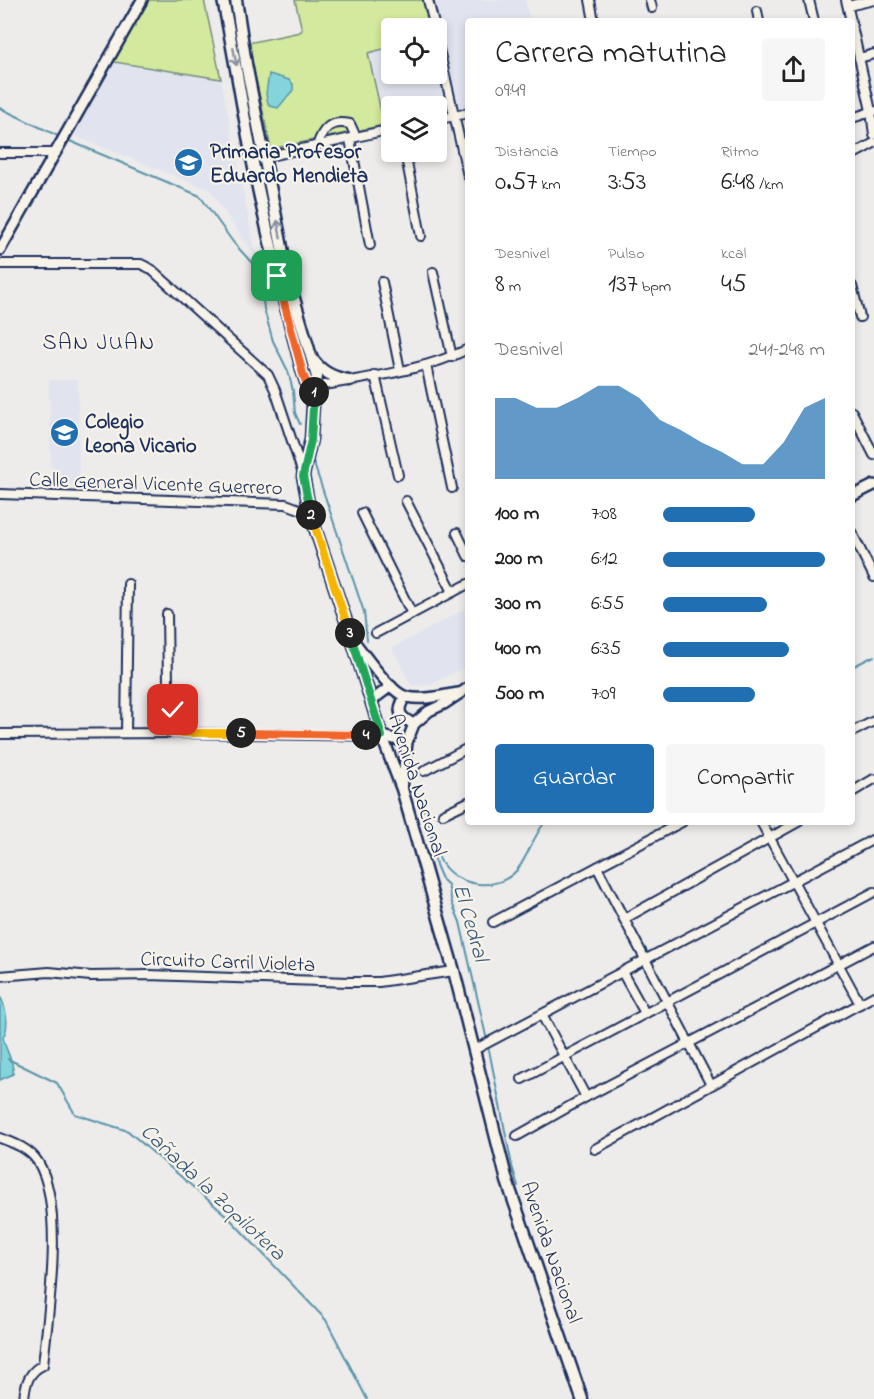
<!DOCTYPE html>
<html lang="es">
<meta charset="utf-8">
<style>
:root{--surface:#fff;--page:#f6f6f6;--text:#222;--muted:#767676;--accent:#1f6fb2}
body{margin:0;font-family:"Indie Flower",sans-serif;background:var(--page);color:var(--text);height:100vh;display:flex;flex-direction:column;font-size:22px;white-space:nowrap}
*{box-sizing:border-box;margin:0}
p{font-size:20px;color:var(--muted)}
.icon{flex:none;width:33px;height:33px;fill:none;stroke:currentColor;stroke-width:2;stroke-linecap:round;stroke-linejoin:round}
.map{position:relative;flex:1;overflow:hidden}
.side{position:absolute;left:465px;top:18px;width:390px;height:807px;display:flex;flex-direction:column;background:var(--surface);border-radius:6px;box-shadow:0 3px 9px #0003}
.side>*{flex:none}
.controls{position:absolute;left:381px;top:18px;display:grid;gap:12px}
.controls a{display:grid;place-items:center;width:66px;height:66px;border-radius:6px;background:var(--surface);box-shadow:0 3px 9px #0003;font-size:30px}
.pin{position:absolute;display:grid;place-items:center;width:51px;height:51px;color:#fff;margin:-26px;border-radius:12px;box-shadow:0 3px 9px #0006}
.km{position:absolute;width:30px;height:30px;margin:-15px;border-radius:50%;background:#222;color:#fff;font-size:16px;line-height:30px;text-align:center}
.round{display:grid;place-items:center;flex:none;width:63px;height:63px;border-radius:6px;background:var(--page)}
.head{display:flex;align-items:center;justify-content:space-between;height:102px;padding:0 30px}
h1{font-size:33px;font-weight:600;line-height:45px}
.stats{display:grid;grid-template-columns:repeat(3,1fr);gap:9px;height:102px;padding:6px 30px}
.stats div{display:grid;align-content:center}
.stats b{font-size:26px;font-weight:600}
.stats small{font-size:16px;font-weight:400}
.stats p{font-size:16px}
.chart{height:168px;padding:12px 30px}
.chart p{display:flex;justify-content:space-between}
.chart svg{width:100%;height:108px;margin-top:6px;fill:var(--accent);opacity:.7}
.action{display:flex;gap:12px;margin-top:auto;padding:12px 30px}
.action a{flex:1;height:69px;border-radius:6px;background:var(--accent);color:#fff;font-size:24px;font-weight:600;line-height:69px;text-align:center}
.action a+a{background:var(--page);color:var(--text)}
ul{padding:0 30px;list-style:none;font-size:20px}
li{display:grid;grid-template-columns:96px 72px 1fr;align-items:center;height:45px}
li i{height:15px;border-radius:8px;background:var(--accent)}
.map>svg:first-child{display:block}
.built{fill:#e1e4ef}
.green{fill:#d2e99e;stroke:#768c7e;stroke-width:1.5}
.water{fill:#84d5db;stroke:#5a93a9;stroke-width:1.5}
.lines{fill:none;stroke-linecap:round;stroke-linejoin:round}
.stream{stroke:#5a93a9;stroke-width:2}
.minor-casing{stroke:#1b2f5e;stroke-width:12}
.tertiary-casing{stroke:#1b2f5e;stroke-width:14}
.secondary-casing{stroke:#1b2f5e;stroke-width:15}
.minor{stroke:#f7f3e8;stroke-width:8}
.tertiary{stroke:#f7f3e8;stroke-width:9}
.secondary{stroke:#f7f3e8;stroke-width:10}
.oneway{stroke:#8991a3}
.split-1-casing{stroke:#fff;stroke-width:12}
.split-2-casing{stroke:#fff;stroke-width:12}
.split-3-casing{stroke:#fff;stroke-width:12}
.split-4-casing{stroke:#fff;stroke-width:12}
.split-5-casing{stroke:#fff;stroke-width:12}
.split-6-casing{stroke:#fff;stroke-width:12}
.split-1{stroke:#f0652b;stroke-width:8}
.split-2{stroke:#22a559;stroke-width:8}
.split-3{stroke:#f5b400;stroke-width:8}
.split-4{stroke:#22a559;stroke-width:8}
.split-5{stroke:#f0652b;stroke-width:8}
.split-6{stroke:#f5b400;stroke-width:8}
.labels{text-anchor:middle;stroke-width:4.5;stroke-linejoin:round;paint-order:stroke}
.poi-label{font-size:21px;font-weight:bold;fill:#1b2f5e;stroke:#f7f3e8;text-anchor:start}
.street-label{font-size:21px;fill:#1b2f5e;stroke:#f7f3e8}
.neighbourhood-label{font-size:22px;letter-spacing:1.5px;fill:#1b2f5e;stroke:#f7f3e8}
.water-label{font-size:22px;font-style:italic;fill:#35587d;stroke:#f7f3e8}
</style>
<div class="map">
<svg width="874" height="1399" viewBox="0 0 874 1399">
<rect width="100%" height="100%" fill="#edeceb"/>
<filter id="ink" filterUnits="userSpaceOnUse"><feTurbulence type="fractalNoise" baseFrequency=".0167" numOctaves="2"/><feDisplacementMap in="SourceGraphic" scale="12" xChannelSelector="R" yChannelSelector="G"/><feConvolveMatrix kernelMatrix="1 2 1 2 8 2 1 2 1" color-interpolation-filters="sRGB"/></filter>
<g filter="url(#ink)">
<g class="built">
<polygon points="435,0 525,0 530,21 468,21 468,109 459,111"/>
<polygon points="391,47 392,74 436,74 437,57 448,110 437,113 436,106 392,106 391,123 384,125 368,52"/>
<polygon points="114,62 221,79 256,257 210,190 72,135"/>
<polygon points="49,380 78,380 79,486 51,486"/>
<polygon points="463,610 468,620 468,665 431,685 412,686 392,648"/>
</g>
<g class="green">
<polygon points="149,0 204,0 221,79 114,62"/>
<polygon points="295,0 424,0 430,28 392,28 391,47 368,53 384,125 271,149 248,43 300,32 302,30"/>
</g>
<g class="water">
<polygon points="269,74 289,80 293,84 293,90 278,108 270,106 268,103 266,94"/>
<path d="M0 996C6 1007 10 1027 3 1037 5 1050 15 1063 13 1074L0 1080Z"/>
</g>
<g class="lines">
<g class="stream">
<polyline points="0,108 60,137"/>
<polyline points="65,139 200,196 233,242 260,272 264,309 273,341 288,371 293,391 295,413 300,424"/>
<polyline points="313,461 364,612 367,640"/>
<polyline points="852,667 874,656"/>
<polyline points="417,797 428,818"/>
<polyline points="428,819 436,865 442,879 448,885 452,903 460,922 486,1036"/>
<path d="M431 829C434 840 436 855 443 865 459 887 498 892 517 870 528 856 533 837 545 822"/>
<polyline points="489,1050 512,1166 518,1186"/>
<polyline points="8,1059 57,1083 75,1114 128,1131 228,1217 326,1320 367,1399"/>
</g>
<defs>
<g id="minor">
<polyline points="428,0 435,28"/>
<polyline points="590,0 594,21"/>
<polyline points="650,0 652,8"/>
<polyline points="809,0 814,21"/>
<polyline points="846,0 851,21"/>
<polyline points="848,6 874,0"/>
<polyline points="757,11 759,21"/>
<polyline points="852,26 871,111 874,135"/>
<polyline points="436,36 468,176"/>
<polyline points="859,58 874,54"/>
<polyline points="852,118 874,111"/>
<polyline points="436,120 468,113"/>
<polyline points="350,139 370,245"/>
<path d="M317 146C323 128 330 120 350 124L356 137"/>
<polyline points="405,152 421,236"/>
<polyline points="0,153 56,153"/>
<polyline points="852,155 874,143"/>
<polyline points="261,158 392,129"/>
<polyline points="0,264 141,264 151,269 268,375 275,390 303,474"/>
<polyline points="433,272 452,357"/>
<polyline points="382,282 400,370"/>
<polyline points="852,286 860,317"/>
<polyline points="426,365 452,488"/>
<polyline points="375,375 398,475"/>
<path d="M314 387C363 378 424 371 468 349"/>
<polyline points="852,412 874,455"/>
<polyline points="0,494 286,504 310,513"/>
<polyline points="406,501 453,592"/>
<polyline points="362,513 412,614"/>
<polyline points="457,533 468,556"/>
<polyline points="852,533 874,577"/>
<polyline points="167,614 168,683 173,710 173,733"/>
<polyline points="376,633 468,584"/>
<polyline points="852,732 874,721"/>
<polyline points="126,733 128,584"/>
<polyline points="0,734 181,733 382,736"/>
<polyline points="424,771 468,748"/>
<polyline points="852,792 874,779"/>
<polyline points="443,814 468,802"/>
<polyline points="761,822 860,1004"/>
<polyline points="597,867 624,919 798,822"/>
<polyline points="624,919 711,1085"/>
<polyline points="493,922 682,822"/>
<polyline points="622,972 645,1013"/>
<polyline points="0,976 49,972 91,976 149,975 349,982 379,982 454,971"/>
<polyline points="542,1015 586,1097"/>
<polyline points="474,1050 874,839"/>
<polyline points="522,1079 874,892"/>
<polyline points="517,1136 586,1097 874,946"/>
<path d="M0 1138C14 1143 30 1149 38 1162 65 1206 48 1314 43 1365 29 1371 25 1384 24 1399"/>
<polyline points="595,1149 874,996"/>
</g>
<g id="tertiary">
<polyline points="0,250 142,0"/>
<polyline points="852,496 874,485"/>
<path d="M352 639C364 653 390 693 407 697 424 701 442 695 459 693"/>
<path d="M405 697C396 711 399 717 414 724"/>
<polyline points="371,701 391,686"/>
<polyline points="382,736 407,742"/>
<polyline points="402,789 407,742 414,724 429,711 444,704 468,688"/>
</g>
<g id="secondary">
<path d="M223 0C234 53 242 106 252 158 266 231 284 302 303 373L306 382 314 387"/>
<polyline points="236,0 246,64 288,278 317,377 314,387 311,439 303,476 310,513 352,639 382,736 402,789 454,971 507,1181 582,1399"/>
<path d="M314 361C323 373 334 378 349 380"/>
</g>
</defs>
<use href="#minor" class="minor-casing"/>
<use href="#tertiary" class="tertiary-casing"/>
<use href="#secondary" class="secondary-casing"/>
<use href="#minor" class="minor"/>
<use href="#tertiary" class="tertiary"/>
<use href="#secondary" class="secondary"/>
</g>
<defs><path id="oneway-shaft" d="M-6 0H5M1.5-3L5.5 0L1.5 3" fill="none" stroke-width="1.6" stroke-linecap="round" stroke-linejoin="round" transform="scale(1.5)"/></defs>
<g class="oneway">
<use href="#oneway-shaft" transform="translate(235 57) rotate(79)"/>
<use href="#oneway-shaft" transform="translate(279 229) rotate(-101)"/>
</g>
</g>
<g class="lines" filter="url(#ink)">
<defs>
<polyline id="split-1" points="277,276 303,374 306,382 314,387 314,392"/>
<polyline id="split-2" points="311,515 303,476 311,440 314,392"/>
<polyline id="split-3" points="311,515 350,633"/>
<polyline id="split-4" points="350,633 382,736 366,735"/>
<polyline id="split-5" points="241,733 366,735"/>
<polyline id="split-6" points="173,710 173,733 241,733"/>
</defs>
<use href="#split-1" class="split-1-casing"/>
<use href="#split-2" class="split-2-casing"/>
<use href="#split-3" class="split-3-casing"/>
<use href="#split-4" class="split-4-casing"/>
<use href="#split-5" class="split-5-casing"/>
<use href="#split-6" class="split-6-casing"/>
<use href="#split-1" class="split-1"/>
<use href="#split-2" class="split-2"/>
<use href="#split-3" class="split-3"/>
<use href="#split-4" class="split-4"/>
<use href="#split-5" class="split-5"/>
<use href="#split-6" class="split-6"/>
</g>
<defs>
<symbol id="school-disc" viewBox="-11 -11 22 22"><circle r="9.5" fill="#1f6fb2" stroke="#f7f3e8"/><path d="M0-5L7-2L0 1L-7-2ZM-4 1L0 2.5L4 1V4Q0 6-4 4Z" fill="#fff"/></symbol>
</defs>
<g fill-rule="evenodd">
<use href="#school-disc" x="172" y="146" width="33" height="33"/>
<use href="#school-disc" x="48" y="416" width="33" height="33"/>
</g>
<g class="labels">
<g class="poi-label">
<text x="210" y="158">Primaria Profesor<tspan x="210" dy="24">Eduardo Mendieta</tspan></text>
<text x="85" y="428">Colegio<tspan x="85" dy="24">Leona Vicario</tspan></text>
</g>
<g class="street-label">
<text transform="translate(156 483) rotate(2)" y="7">Calle General Vicente Guerrero</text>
<text transform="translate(418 785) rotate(72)" y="7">Avenida Nacional</text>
<text transform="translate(228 961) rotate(2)" y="7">Circuito Carril Violeta</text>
<text transform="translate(552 1252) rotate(71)" y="7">Avenida Nacional</text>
</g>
<g class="neighbourhood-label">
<text x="99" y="349">SAN JUAN</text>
</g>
<g class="water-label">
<text transform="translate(472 922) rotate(74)" y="8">El Cedral</text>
<text transform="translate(214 1191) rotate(43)" y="8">Cañada la Zopilotera</text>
</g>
</g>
</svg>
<div class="controls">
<a><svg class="icon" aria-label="locate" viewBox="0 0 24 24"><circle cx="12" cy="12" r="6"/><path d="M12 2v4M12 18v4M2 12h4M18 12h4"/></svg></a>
<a><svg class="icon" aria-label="layers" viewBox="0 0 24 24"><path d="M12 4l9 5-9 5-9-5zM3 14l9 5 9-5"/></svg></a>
</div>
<div class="pin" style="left:277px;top:276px;background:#1e9e55"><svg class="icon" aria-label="arrive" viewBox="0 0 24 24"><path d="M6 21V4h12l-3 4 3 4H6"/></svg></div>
<div class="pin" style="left:173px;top:710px;background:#d93025"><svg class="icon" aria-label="check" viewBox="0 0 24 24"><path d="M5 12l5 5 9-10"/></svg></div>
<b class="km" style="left:314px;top:392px">1</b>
<b class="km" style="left:311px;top:515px">2</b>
<b class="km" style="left:350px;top:633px">3</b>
<b class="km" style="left:366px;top:735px">4</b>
<b class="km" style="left:241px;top:733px">5</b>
<section class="side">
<div class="head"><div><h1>Carrera matutina</h1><p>09:49</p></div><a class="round"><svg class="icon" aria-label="share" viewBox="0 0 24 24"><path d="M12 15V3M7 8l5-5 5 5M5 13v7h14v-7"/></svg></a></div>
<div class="stats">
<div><p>Distancia</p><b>0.57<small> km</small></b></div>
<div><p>Tiempo</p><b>3:53</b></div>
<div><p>Ritmo</p><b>6:48<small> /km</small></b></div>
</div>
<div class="stats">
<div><p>Desnivel</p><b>8<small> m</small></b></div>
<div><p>Pulso</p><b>137<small> bpm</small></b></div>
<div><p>kcal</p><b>45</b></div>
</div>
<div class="chart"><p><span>Desnivel</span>241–248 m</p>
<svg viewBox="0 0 160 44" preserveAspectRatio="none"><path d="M0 44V11L10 11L20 15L30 15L40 11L50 6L60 6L70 11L80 20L90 24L100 29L110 33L120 38L130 38L140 29L150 15L160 11V44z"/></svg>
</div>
<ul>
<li><b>100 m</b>7:08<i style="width:57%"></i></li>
<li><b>200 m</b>6:12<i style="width:100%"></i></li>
<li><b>300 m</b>6:55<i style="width:64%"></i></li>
<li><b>400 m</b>6:35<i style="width:78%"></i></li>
<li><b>500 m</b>7:09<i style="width:57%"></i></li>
</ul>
<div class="action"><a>Guardar</a><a>Compartir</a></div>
</section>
</div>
